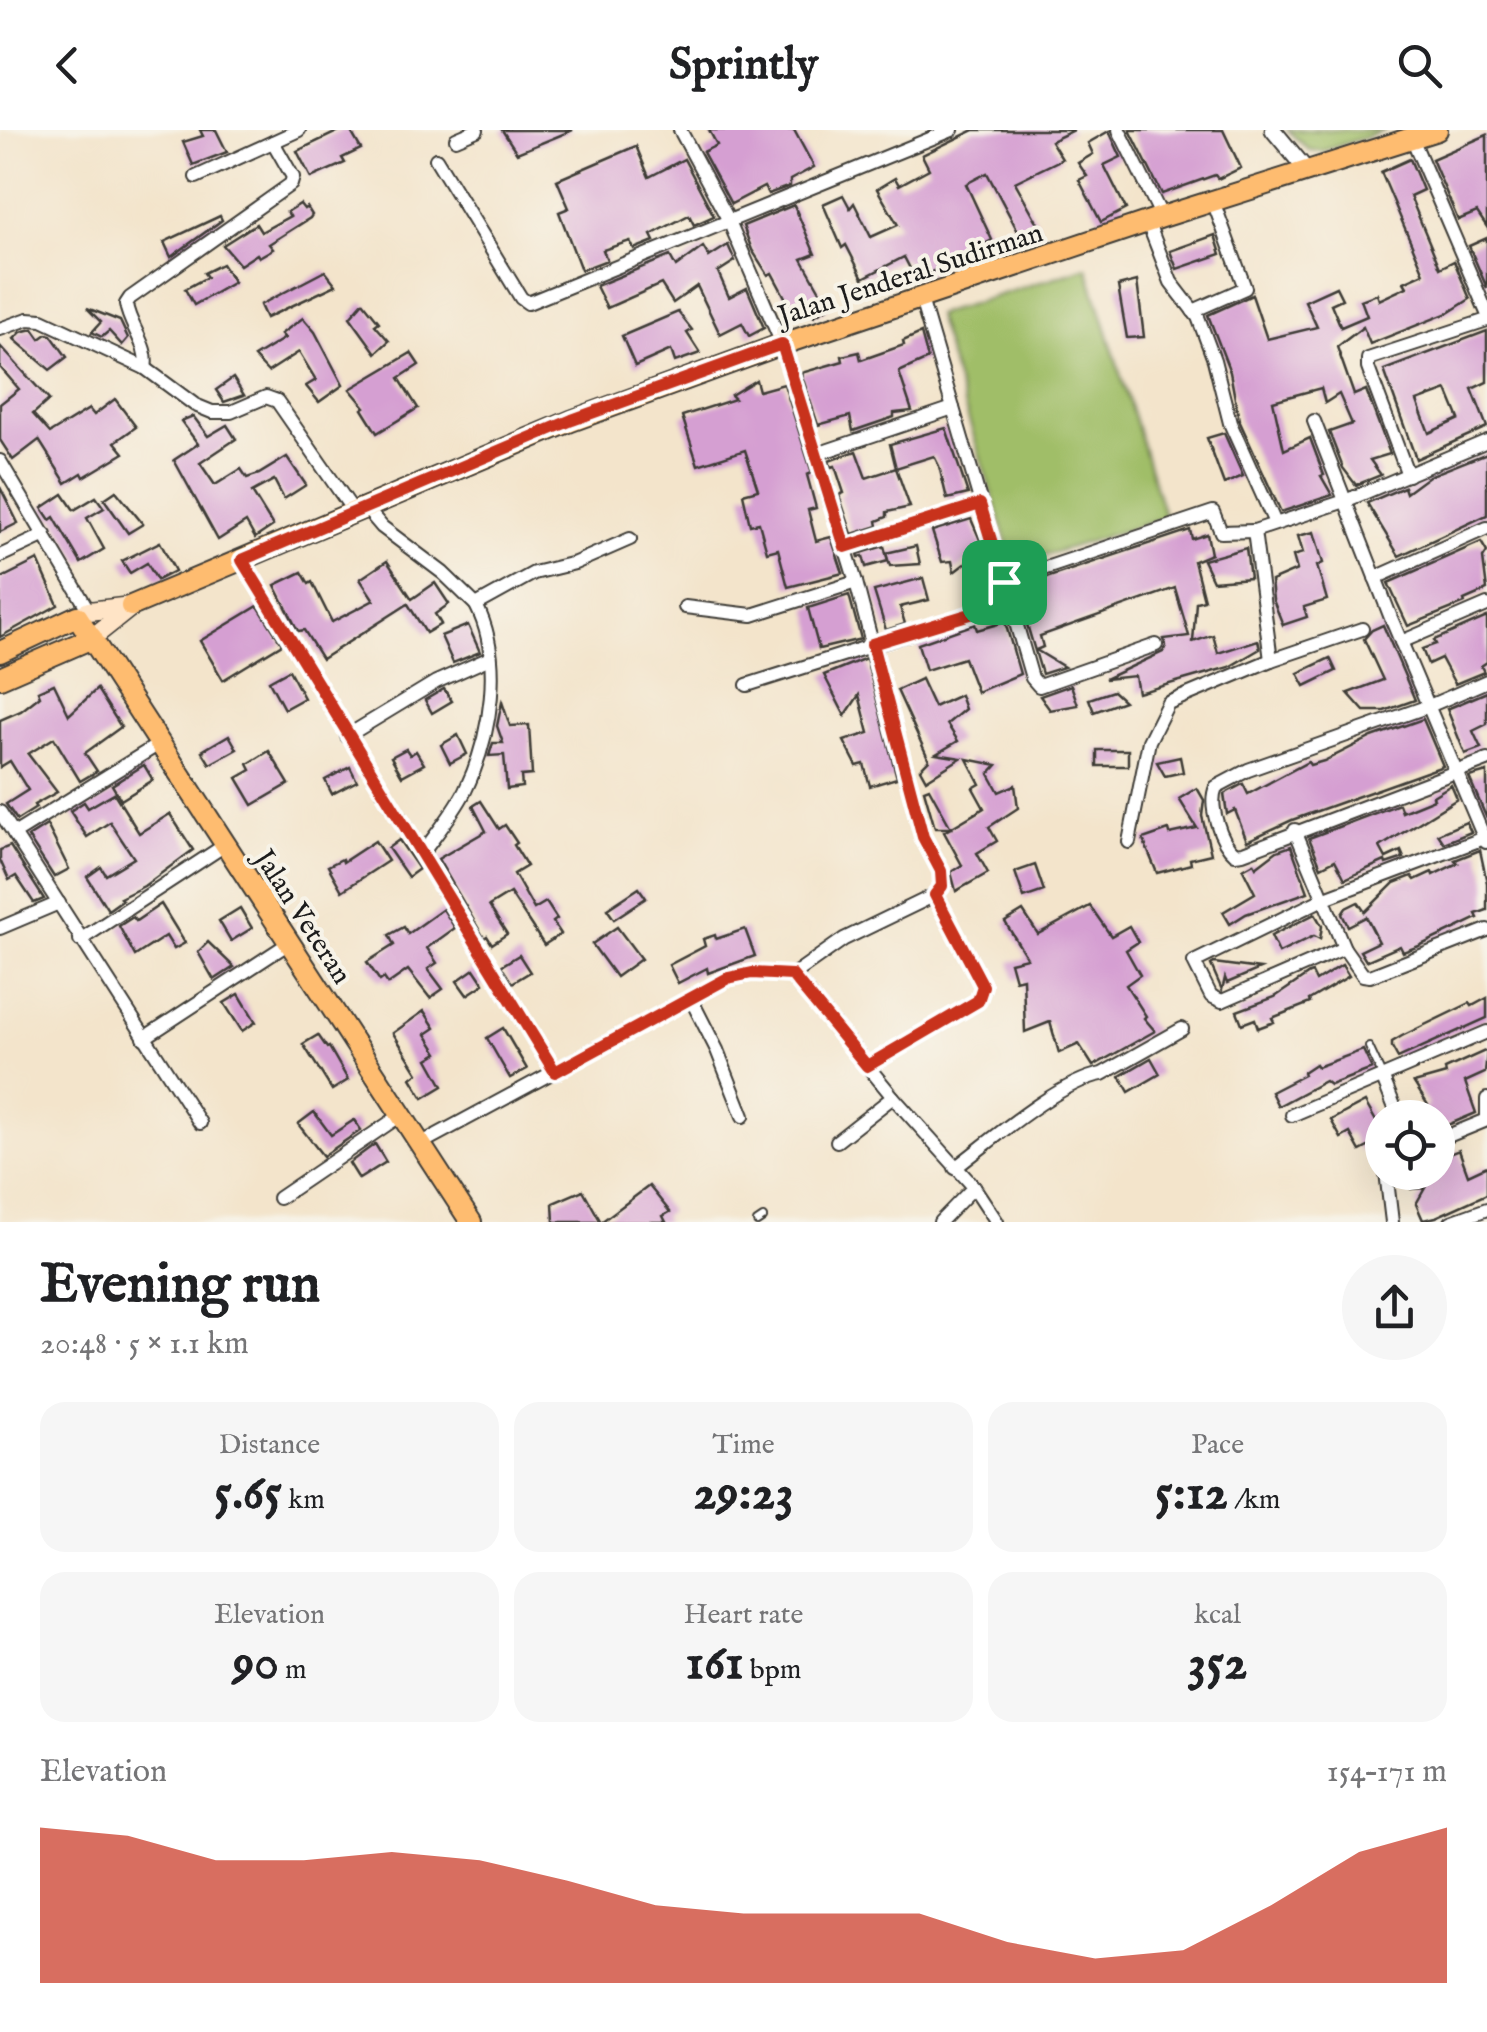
<!DOCTYPE html>
<meta charset="utf-8">
<style>
:root{--surface:#fff;--page:#f6f6f6;--text:#202124;--muted:#757577;--accent:#c8321e}
body{margin:0;font-family:"IM FELL English",serif;background:var(--page);color:var(--text);height:100vh;display:flex;flex-direction:column;font-size:38px;white-space:nowrap}
*{box-sizing:border-box;margin:0}
p{font-size:32px;color:var(--muted)}
.icon{flex:none;width:55px;height:55px;fill:none;stroke:currentColor;stroke-width:2;stroke-linecap:round;stroke-linejoin:round}
.map{position:relative;height:1092px;overflow:hidden}
.drawer{display:flex;flex-direction:column;background:var(--surface);flex:1}
.drawer>*{flex:none}
.fabs{position:absolute;left:1365px;top:970px;display:grid;gap:20px}
.fabs a{display:grid;place-items:center;width:90px;height:90px;border-radius:50%;background:var(--surface);box-shadow:0 10px 40px #0002;font-size:50px}
.pin{position:absolute;display:grid;place-items:center;width:85px;height:85px;color:#fff;margin:-42px;border-radius:20px;box-shadow:0 5px 15px #0006}
.round{display:grid;place-items:center;flex:none;width:105px;height:105px;border-radius:52px;background:var(--page)}
.headline{display:flex;align-items:center;justify-content:space-between;height:170px;padding:0 40px}
h1{font-size:55px;font-weight:700;line-height:75px}
.stats{display:grid;grid-template-columns:repeat(3,1fr);gap:15px;height:170px;padding:10px 40px}
.stats div{display:grid;align-content:center;border-radius:25px;background:var(--page);text-align:center}
.stats b{font-size:50px;font-weight:700}
.stats small{font-size:28px;font-weight:400}
.stats p{font-size:28px}
.chart{height:280px;padding:20px 40px}
.chart p{display:flex;justify-content:space-between}
.chart svg{width:100%;height:180px;margin-top:10px;fill:var(--accent);opacity:.7}
header{display:flex;justify-content:space-between;align-items:center;height:130px;padding:0 40px;background:var(--surface);font-size:45px;font-weight:700}
.map>svg:first-child{display:block}
.green{fill:#a0be67;stroke:#5e6d42;stroke-width:2.5}
.building{fill:#d59fd2;fill-rule:evenodd}
.lines{fill:none;stroke-linecap:round;stroke-linejoin:round}
.service-casing{stroke:#3c3a36;stroke-width:10}
.minor-casing{stroke:#3c3a36;stroke-width:16}
.tertiary-casing{stroke:#3c3a36;stroke-width:19}
.secondary-casing{stroke:#3c3a36;stroke-width:21}
.primary-casing{stroke:#3c3a36;stroke-width:24}
.trunk-casing{stroke:#3c3a36;stroke-width:24}
.service{stroke:#fff;stroke-width:6}
.minor{stroke:#fff;stroke-width:12}
.tertiary{stroke:#fff;stroke-width:15}
.secondary{stroke:#ffe4c6;stroke-width:18}
.primary{stroke:#febc70;stroke-width:20}
.trunk{stroke:#febc70;stroke-width:20}
.route-casing{stroke:#fff;stroke-width:20}
.route{stroke:#c8321e;stroke-width:12}
.labels{text-anchor:middle;stroke-width:8;stroke-linejoin:round;paint-order:stroke}
.street-label{font-size:28px;fill:#1c1c1c;stroke:#f7f3e8}
</style>
<header><svg class="icon" aria-label="back" viewBox="0 0 24 24"><path d="M15 5l-7 7 7 7"/></svg>Sprintly<svg class="icon" aria-label="search" viewBox="0 0 24 24"><circle cx="10" cy="10" r="6"/><path d="M15 15l6 6"/></svg></header>
<div class="map">
<svg width="1487" height="1092" viewBox="0 0 1487 1092">
<rect width="100%" height="100%" fill="#f7f3e8"/>
<filter id="ink" filterUnits="userSpaceOnUse"><feTurbulence type="fractalNoise" baseFrequency=".01" numOctaves="2"/><feDisplacementMap in="SourceGraphic" scale="20" xChannelSelector="R" yChannelSelector="G"/><feConvolveMatrix kernelMatrix="1 2 1 2 8 2 1 2 1" color-interpolation-filters="sRGB"/></filter>
<filter id="wash" filterUnits="userSpaceOnUse"><feTurbulence type="fractalNoise" baseFrequency=".0048" numOctaves="4" result="noise"/><feDisplacementMap in="SourceGraphic" scale="40" xChannelSelector="R" yChannelSelector="G"/><feGaussianBlur stdDeviation="2.25" result="paint"/><feColorMatrix in="noise" values="0 0 0 0 0 0 0 0 0 0 0 0 0 0 0 0 0 1.4 0 .05"/><feComposite in="paint" operator="in"/></filter>
<g filter="url(#wash)">
<rect width="100%" height="100%" fill="#f3e4cb"/>
<g class="green">
<polygon points="1287,0 1387,0 1323,21 1309,20"/>
<polygon points="1087,137 1165,388 1014,435 936,185"/>
</g>
<g id="blocks">
<g class="building">
<polygon points="200,0 216,0 227,22 193,35 183,12 203,6"/>
<polygon points="341,0 350,0 361,19 342,28 345,33 311,48 297,21"/>
<polygon points="502,0 573,0 517,23"/>
<polygon points="709,0 794,0 814,37 790,50 790,56 768,64 764,57 731,74 703,22 717,15"/>
<polygon points="974,0 1074,0 1051,11 1062,29 1015,52 1040,97 1021,107 987,43 966,54 992,110 916,150 904,127 863,148 846,115 842,118 823,74 843,65 850,78 854,73 871,107 898,95 877,59 895,48 899,55 929,39 922,25"/>
<polygon points="1130,0 1223,0 1241,38 1218,49 1215,45 1162,64"/>
<polygon points="1109,1 1121,27 1104,35 1126,79 1101,92 1079,50 1087,46 1078,33 1093,24 1088,13"/>
<polygon points="1487,5 1487,97 1477,82 1458,90 1432,29"/>
<polygon points="636,16 649,47 684,29 714,86 694,95 689,85 651,105 654,111 634,119 630,111 603,120 607,130 581,140 559,82 569,78 557,50"/>
<polygon points="1410,29 1423,60 1410,66 1440,138 1454,131 1470,169 1448,183 1370,214 1363,197 1337,217 1354,265 1366,260 1390,324 1370,330 1381,345 1356,355 1343,338 1329,302 1352,294 1339,264 1325,273 1321,258 1273,271 1284,320 1310,308 1324,345 1321,346 1332,365 1281,382 1239,290 1230,242 1208,185 1252,165 1267,209 1317,197 1305,171 1336,157 1342,169 1331,174 1341,197 1367,186 1361,170 1377,164 1379,170 1407,157 1404,152 1424,143 1381,42"/>
<polygon points="300,74 304,79 307,77 312,85 310,88 269,114 273,119 259,127 257,124 240,135 223,115 256,94 261,102 290,86 287,82"/>
<polygon points="794,75 815,124 802,129 829,177 814,186 808,174 793,182 772,143 768,145 752,120 743,96"/>
<polygon points="220,86 222,90 171,127 164,112"/>
<polygon points="1215,105 1221,124 1177,139 1170,121"/>
<polygon points="1487,108 1487,158 1469,116"/>
<polygon points="728,115 735,131 718,142 729,167 747,158 764,198 749,206 742,193 720,204 697,156 673,173 661,154 607,178 596,156 670,126 676,137 703,117 709,127"/>
<polygon points="222,134 234,152 194,175 185,159 207,147 204,143"/>
<polygon points="325,141 336,155 266,188 260,175"/>
<polygon points="1137,151 1144,207 1127,208 1118,156"/>
<polygon points="363,172 379,192 375,195 389,211 376,223 350,187"/>
<polygon points="87,178 120,191 128,208 122,215 109,201 102,207 92,202 101,192"/>
<polygon points="678,182 692,200 687,203 700,223 675,232 671,220 635,236 622,206"/>
<polygon points="303,188 315,202 343,255 319,272 306,256 316,250 299,222 268,242 254,227 285,208 281,204"/>
<polygon points="33,199 40,209 47,204 51,205 67,227 50,240 14,209 21,202"/>
<path d="M1487 201V252L1472 259 1487 297 1416 329 1384 240ZM1447 260 1459 289 1429 303 1417 271Z"/>
<polygon points="921,203 928,229 899,242 912,281 894,283 894,287 853,301 850,286 818,295 801,243 843,231 842,226 859,222 861,230 904,215 903,211"/>
<polygon points="0,216 49,270 33,284 50,303 89,279 94,285 115,269 136,297 115,312 124,323 84,347 82,343 66,353 39,310 13,330 0,310 0,274 19,259 0,237"/>
<polygon points="411,223 419,235 399,248 418,278 377,303 362,279 365,277 350,259"/>
<polygon points="233,248 244,265 224,272 216,260"/>
<polygon points="756,250 759,261 784,254 812,343 807,345 816,378 808,380 816,411 831,407 843,443 788,457 778,419 767,422 759,393 750,395 743,364 758,360 745,320 698,335 682,286 735,269 731,265"/>
<polygon points="193,286 208,306 227,295 236,309 200,333 215,355 241,339 247,348 259,344 287,327 306,355 284,369 274,350 252,362 273,396 255,408 246,392 218,410 174,330 198,314 181,291"/>
<polygon points="946,298 968,364 947,369 939,336 934,326 896,338 890,314"/>
<polygon points="1224,303 1243,346 1224,354 1207,308"/>
<polygon points="856,321 866,348 896,338 910,377 887,382 887,387 877,391 878,396 852,404 839,365 844,363 835,336 831,337 829,331"/>
<polygon points="1487,323 1487,385 1399,426 1367,373 1404,357 1406,363 1429,346"/>
<polygon points="0,357 18,393 0,402"/>
<polygon points="116,361 143,394 128,403 104,369"/>
<polygon points="63,364 74,380 96,367 104,378 87,388 104,419 81,433 54,387 50,390 42,378"/>
<polygon points="971,389 984,419 954,442 952,431 942,432 932,401"/>
<polygon points="1190,400 1192,409 1207,404 1211,424 1194,431 1204,470 1196,472 1193,512 1213,505 1218,523 1258,510 1260,519 1229,537 1138,563 1135,546 1105,549 1163,522 1166,516 1164,509 1189,506 1175,458 1040,506 1043,517 1036,520 1064,537 1042,544 1016,458"/>
<polygon points="1314,402 1323,433 1317,436 1327,470 1304,477 1307,487 1283,495 1273,470 1271,451 1297,440 1293,426 1303,423 1298,406"/>
<polygon points="160,412 175,441 157,450 147,433 130,443 122,431"/>
<polygon points="1481,412 1487,422 1483,428 1487,460 1464,470 1465,473 1408,496 1388,453"/>
<polygon points="884,416 888,431 866,437 863,426 859,427 858,424"/>
<polygon points="916,416 920,434 890,436 886,423"/>
<polygon points="1246,418 1250,448 1213,451 1203,430"/>
<polygon points="38,430 58,475 0,507 0,449"/>
<polygon points="387,431 412,469 435,453 449,474 435,484 441,494 426,503 408,474 322,529 304,500 298,501 275,455 302,442 309,454 312,452 332,492 374,470 360,449"/>
<polygon points="989,438 998,465 975,472 969,442"/>
<polygon points="923,448 929,470 900,477 905,494 886,500 874,461"/>
<polygon points="849,465 861,509 819,519 808,478"/>
<polygon points="258,476 282,514 223,550 200,511"/>
<polygon points="1487,487 1487,532 1481,536 1484,542 1455,554 1441,528 1428,534 1422,519 1436,514 1434,510"/>
<polygon points="1005,492 1020,544 977,562 964,528 926,540 918,514 975,494 977,500"/>
<polygon points="468,495 480,522 453,533 441,506"/>
<polygon points="1383,495 1415,570 1384,581 1364,581 1348,563 1383,550 1364,509 1372,500"/>
<polygon points="866,528 897,648 870,656 864,634 857,636 844,611 869,603 859,565 845,586 824,545"/>
<polygon points="1330,528 1336,541 1305,556 1298,543"/>
<polygon points="289,540 304,568 284,579 269,551"/>
<polygon points="921,549 934,577 960,565 965,579 947,594 958,611 936,624 961,628 926,650 920,639 929,630 897,560"/>
<polygon points="54,554 69,585 97,559 121,597 85,623 97,641 80,651 54,608 28,624 57,662 34,675 36,678 17,690 6,674 28,660 10,631 0,637 0,590 21,581 40,566 38,561"/>
<polygon points="1071,555 1078,575 1050,580 1040,566"/>
<polygon points="444,559 452,571 432,583 425,570"/>
<polygon points="1113,561 1124,571 1094,582 1089,569"/>
<polygon points="1487,562 1487,594 1473,601 1481,618 1465,624 1447,579"/>
<polygon points="502,572 510,596 529,595 532,645 521,646 522,657 507,659 504,625 489,626 493,613 503,613 497,596"/>
<polygon points="1423,589 1443,636 1292,690 1247,711 1235,680 1227,684 1224,664 1243,654 1248,664 1308,632 1310,635 1324,631 1372,607"/>
<polygon points="229,605 237,619 210,634 202,621"/>
<polygon points="458,605 467,624 450,633 441,615"/>
<polygon points="406,619 410,625 416,621 424,634 402,646 391,627"/>
<rect x="1097" y="620" width="31" height="16"/>
<polygon points="269,621 289,654 253,675 237,648 251,640 248,634"/>
<polygon points="1180,627 1183,642 1165,646 1157,632"/>
<polygon points="967,629 997,635 989,644 999,662 1015,655 1018,678 989,697 997,711 977,723 988,743 956,761 951,742 962,735 944,702 984,678 973,658 980,654"/>
<polygon points="144,635 153,650 121,670 112,655"/>
<polygon points="350,637 357,651 332,664 325,650"/>
<polygon points="1487,642 1487,689 1469,647"/>
<polygon points="1451,655 1457,669 1380,717 1386,728 1401,721 1404,728 1386,734 1385,731 1345,749 1335,730 1321,737 1309,708 1399,674 1402,682 1434,669 1433,666"/>
<polygon points="929,658 951,698 935,698 924,660"/>
<polygon points="1197,658 1204,670 1202,686 1211,724 1190,729 1191,734 1157,743 1143,709 1169,700 1170,704 1197,698 1179,669"/>
<polygon points="114,663 139,703 170,684 193,720 144,756 120,768 122,770 108,780 87,747 101,737 106,745 134,728 110,692 87,707 70,681 84,672 88,678"/>
<polygon points="481,671 499,699 505,695 517,713 514,715 527,736 514,744 534,779 546,772 557,789 553,792 561,804 544,815 510,763 489,776 507,804 492,814 487,806 484,808 438,729 486,701 473,676"/>
<polygon points="1466,692 1471,702 1444,713 1438,704"/>
<polygon points="47,695 69,739 54,747 28,707"/>
<polygon points="399,710 419,739 408,747 388,718"/>
<polygon points="375,711 388,731 342,761 328,736 342,729 343,732"/>
<polygon points="10,716 44,769 34,773 16,746 9,750 0,730 0,720"/>
<polygon points="1291,716 1308,762 1246,784 1230,794 1223,782 1255,763 1243,739 1254,733 1256,737 1277,721"/>
<polygon points="1480,720 1487,753 1487,780 1476,784 1478,788 1419,816 1403,822 1400,816 1366,831 1360,821 1379,812 1366,787 1348,796 1342,784 1346,778 1358,772 1365,782 1394,753 1412,746 1415,750 1432,742 1433,745 1458,733 1455,730"/>
<polygon points="1035,735 1044,761 1024,768 1015,742"/>
<polygon points="639,758 646,768 614,789 607,779"/>
<polygon points="161,774 185,813 174,819 166,806 135,826 119,796 133,787 136,791"/>
<polygon points="1090,776 1111,806 1129,796 1138,812 1126,820 1140,845 1126,855 1146,886 1144,888 1155,901 1093,936 1079,914 1059,923 1050,892 1025,902 1023,848 1015,850 1010,832 1027,828 1005,792 1023,781 1038,804"/>
<polygon points="240,778 252,798 231,811 219,791"/>
<polygon points="443,779 455,798 427,818 437,833 428,839 443,859 430,868 408,840 388,854 384,848 380,851 367,832 394,815 389,805 404,797 408,804"/>
<polygon points="1315,784 1322,796 1320,809 1314,806 1279,823 1271,806"/>
<polygon points="617,797 641,829 616,847 592,814"/>
<polygon points="745,799 755,826 708,843 707,838 678,853 669,835 705,816 703,809 715,805 716,809"/>
<polygon points="208,812 234,837 214,850 198,822"/>
<polygon points="519,825 530,842 512,853 501,836"/>
<polygon points="1214,833 1229,835 1260,839 1227,853 1225,848 1222,860 1211,835"/>
<polygon points="1342,835 1349,846 1309,870 1310,873 1272,888 1274,892 1258,898 1255,889 1242,894 1237,881 1275,867 1309,844 1312,843 1316,851"/>
<polygon points="474,839 484,854 467,865 457,851"/>
<polygon points="239,864 256,892 242,901 224,873"/>
<polygon points="1487,868 1487,888 1398,928 1392,917 1392,912 1402,906 1470,873 1472,876"/>
<polygon points="424,881 435,898 426,904 438,923 428,929 443,956 423,968 411,948 418,943 393,903"/>
<polygon points="503,898 527,939 510,948 487,908"/>
<polygon points="318,905 327,918 329,917 348,950 332,960 303,914"/>
<polygon points="1363,920 1372,939 1330,955 1325,951 1278,976 1271,962 1304,945 1303,942 1315,934 1317,937"/>
<polygon points="1487,920 1485,943 1465,952 1476,983 1438,999 1438,988 1411,988 1428,975 1414,953 1446,944 1445,939"/>
<polygon points="1151,928 1160,944 1129,962 1120,946"/>
<polygon points="1365,972 1380,998 1382,997 1382,1033 1380,1034 1372,1015 1360,1021 1350,1003 1341,1008 1331,990"/>
<polygon points="314,982 331,1005 354,990 361,1000 323,1026 298,994"/>
<polygon points="375,1014 386,1032 359,1049 349,1033"/>
<polygon points="1459,1020 1468,1045 1487,1036 1487,1064 1436,1087 1423,1090 1416,1074 1425,1058 1411,1059 1404,1042 1438,1042 1438,1028"/>
<polygon points="649,1056 670,1082 663,1086 666,1092 554,1092 553,1073 583,1060 601,1092"/>
</g>
</g>
</g>
<g filter="url(#ink)">
<use href="#blocks" fill-opacity="0" stroke="#3c3a36" stroke-width="2.5"/>
<g class="lines">
<defs>
<g id="service">
<polyline points="1369,917 1382,945"/>
<polyline points="757,1092 763,1088"/>
</g>
<g id="minor">
<polyline points="1119,0 1162,87"/>
<polyline points="1412,8 1487,183"/>
<polyline points="456,9 477,0"/>
<polyline points="436,29 521,168 528,173 952,0"/>
<polyline points="196,47 299,0"/>
<polyline points="1148,93 1171,152 1198,187 1214,230 1230,293 1275,393"/>
<polyline points="1193,181 1245,158 1213,71"/>
<polyline points="0,199 28,189 42,190 145,238 195,275 212,282 231,282 266,267 277,271 354,382"/>
<path d="M145 238C150 217 129 196 126 174L130 168 291 54 293 47 273 12"/>
<polyline points="1314,291 1391,488 1486,712"/>
<polyline points="817,324 953,278"/>
<polyline points="0,331 89,481"/>
<polyline points="1408,345 1368,238 1368,229 1487,190"/>
<polyline points="365,377 382,397 443,443 476,475 534,443 575,433 630,409"/>
<polyline points="845,417 981,375"/>
<polyline points="0,426 45,405"/>
<polyline points="243,431 555,943"/>
<polyline points="1375,448 1487,398"/>
<polyline points="1004,452 1213,382 1221,402 1254,401"/>
<polyline points="1010,472 1032,548 1039,556 1156,515"/>
<polyline points="685,477 752,485 856,452"/>
<polyline points="1401,512 1487,475"/>
<polyline points="1271,530 1254,401 1345,371 1487,311"/>
<path d="M1487 551 1429 576 1248 640 1216 657C1208 675 1220 711 1235 724L1243 723 1487 630"/>
<polyline points="747,555 1010,472 921,169"/>
<polyline points="347,606 436,552 490,528"/>
<polyline points="0,682 200,993"/>
<polyline points="1295,700 1344,818 1363,845 1370,846 1487,800"/>
<polyline points="14,704 159,614"/>
<polyline points="1129,712 1149,611 1168,573 1271,530 1362,499"/>
<path d="M421 725C436 704 454 683 465 661 491 607 504 529 476 475"/>
<polyline points="0,798 59,773"/>
<polyline points="80,810 225,715"/>
<polyline points="1344,818 1222,871 1211,866 1194,832 1325,768 1487,707"/>
<polyline points="793,845 893,967 974,1057 997,1092"/>
<polyline points="691,869 717,920 743,986"/>
<polyline points="144,908 289,813"/>
<polyline points="867,936 978,871 983,856 935,765"/>
<polyline points="1382,946 1399,988"/>
<polyline points="1487,969 1487,988"/>
<polyline points="1292,985 1487,902"/>
<polyline points="1438,1010 1487,990"/>
<polyline points="837,1011 893,967"/>
<polyline points="420,1014 728,848 752,843 793,845 844,809 935,765 942,756 941,741 923,707 856,452 782,214 729,91 680,0"/>
<path d="M955 1038C992 1010 1058 952 1102 944L1182 899"/>
<polyline points="1386,1042 1392,1092"/>
<polyline points="279,1068 401,985"/>
<polyline points="940,1092 974,1057"/>
<polyline points="1451,1092 1487,1079"/>
</g>
<polyline id="tertiary" points="1273,0 1308,42"/>
<g id="secondary">
<polyline points="77,486 89,481 131,476"/>
<polyline points="92,508 131,477"/>
</g>
<polyline id="primary" points="131,476 571,291 777,216 1162,87 1437,0"/>
<g id="trunk">
<polyline points="0,522 77,486 471,1092"/>
<polyline points="0,548 92,508"/>
</g>
</defs>
<use href="#service" class="service-casing"/>
<use href="#minor" class="minor-casing"/>
<use href="#tertiary" class="tertiary-casing"/>
<use href="#secondary" class="secondary-casing"/>
<use href="#primary" class="primary-casing"/>
<use href="#trunk" class="trunk-casing"/>
<use href="#service" class="service"/>
<use href="#minor" class="minor"/>
<use href="#tertiary" class="tertiary"/>
<use href="#secondary" class="secondary"/>
<use href="#primary" class="primary"/>
<use href="#trunk" class="trunk"/>
</g>
</g>
<g class="lines" filter="url(#ink)">
<defs>
<polygon id="route" points="782,214 845,417 980,374 1010,472 872,514 923,707 941,741 942,756 935,765 983,856 978,871 867,936 792,845 752,843 728,848 555,942 242,430 572,290"/>
</defs>
<use href="#route" class="route-casing"/>
<use href="#route" class="route"/>
</g>
<g class="labels">
<g class="street-label">
<text transform="translate(910 143) rotate(-18)" y="10">Jalan Jenderal Sudirman</text>
<text transform="translate(304 786) rotate(57)" y="10">Jalan Veteran</text>
</g>
</g>
</svg>
<div class="fabs">
<a><svg class="icon" aria-label="locate" viewBox="0 0 24 24"><circle cx="12" cy="12" r="6"/><path d="M12 2v4M12 18v4M2 12h4M18 12h4"/></svg></a>
</div>
<div class="pin" style="left:1004px;top:452px;background:#1e9e55"><svg class="icon" aria-label="arrive" viewBox="0 0 24 24"><path d="M6 21V4h12l-3 4 3 4H6"/></svg></div>
</div>
<section class="drawer">
<div class="headline"><div><h1>Evening run</h1><p>20:48 · 5 × 1.1 km</p></div><a class="round"><svg class="icon" aria-label="share" viewBox="0 0 24 24"><path d="M12 15V3M7 8l5-5 5 5M5 13v7h14v-7"/></svg></a></div>
<div class="stats">
<div><p>Distance</p><b>5.65<small> km</small></b></div>
<div><p>Time</p><b>29:23</b></div>
<div><p>Pace</p><b>5:12<small> /km</small></b></div>
</div>
<div class="stats">
<div><p>Elevation</p><b>90<small> m</small></b></div>
<div><p>Heart rate</p><b>161<small> bpm</small></b></div>
<div><p>kcal</p><b>352</b></div>
</div>
<div class="chart"><p><span>Elevation</span>154–171 m</p>
<svg viewBox="0 0 160 44" preserveAspectRatio="none"><path d="M0 44V6L10 8L20 14L30 14L40 12L50 14L60 19L70 25L80 27L90 27L100 27L110 34L120 38L130 36L140 25L150 12L160 6V44z"/></svg>
</div>
</section>
